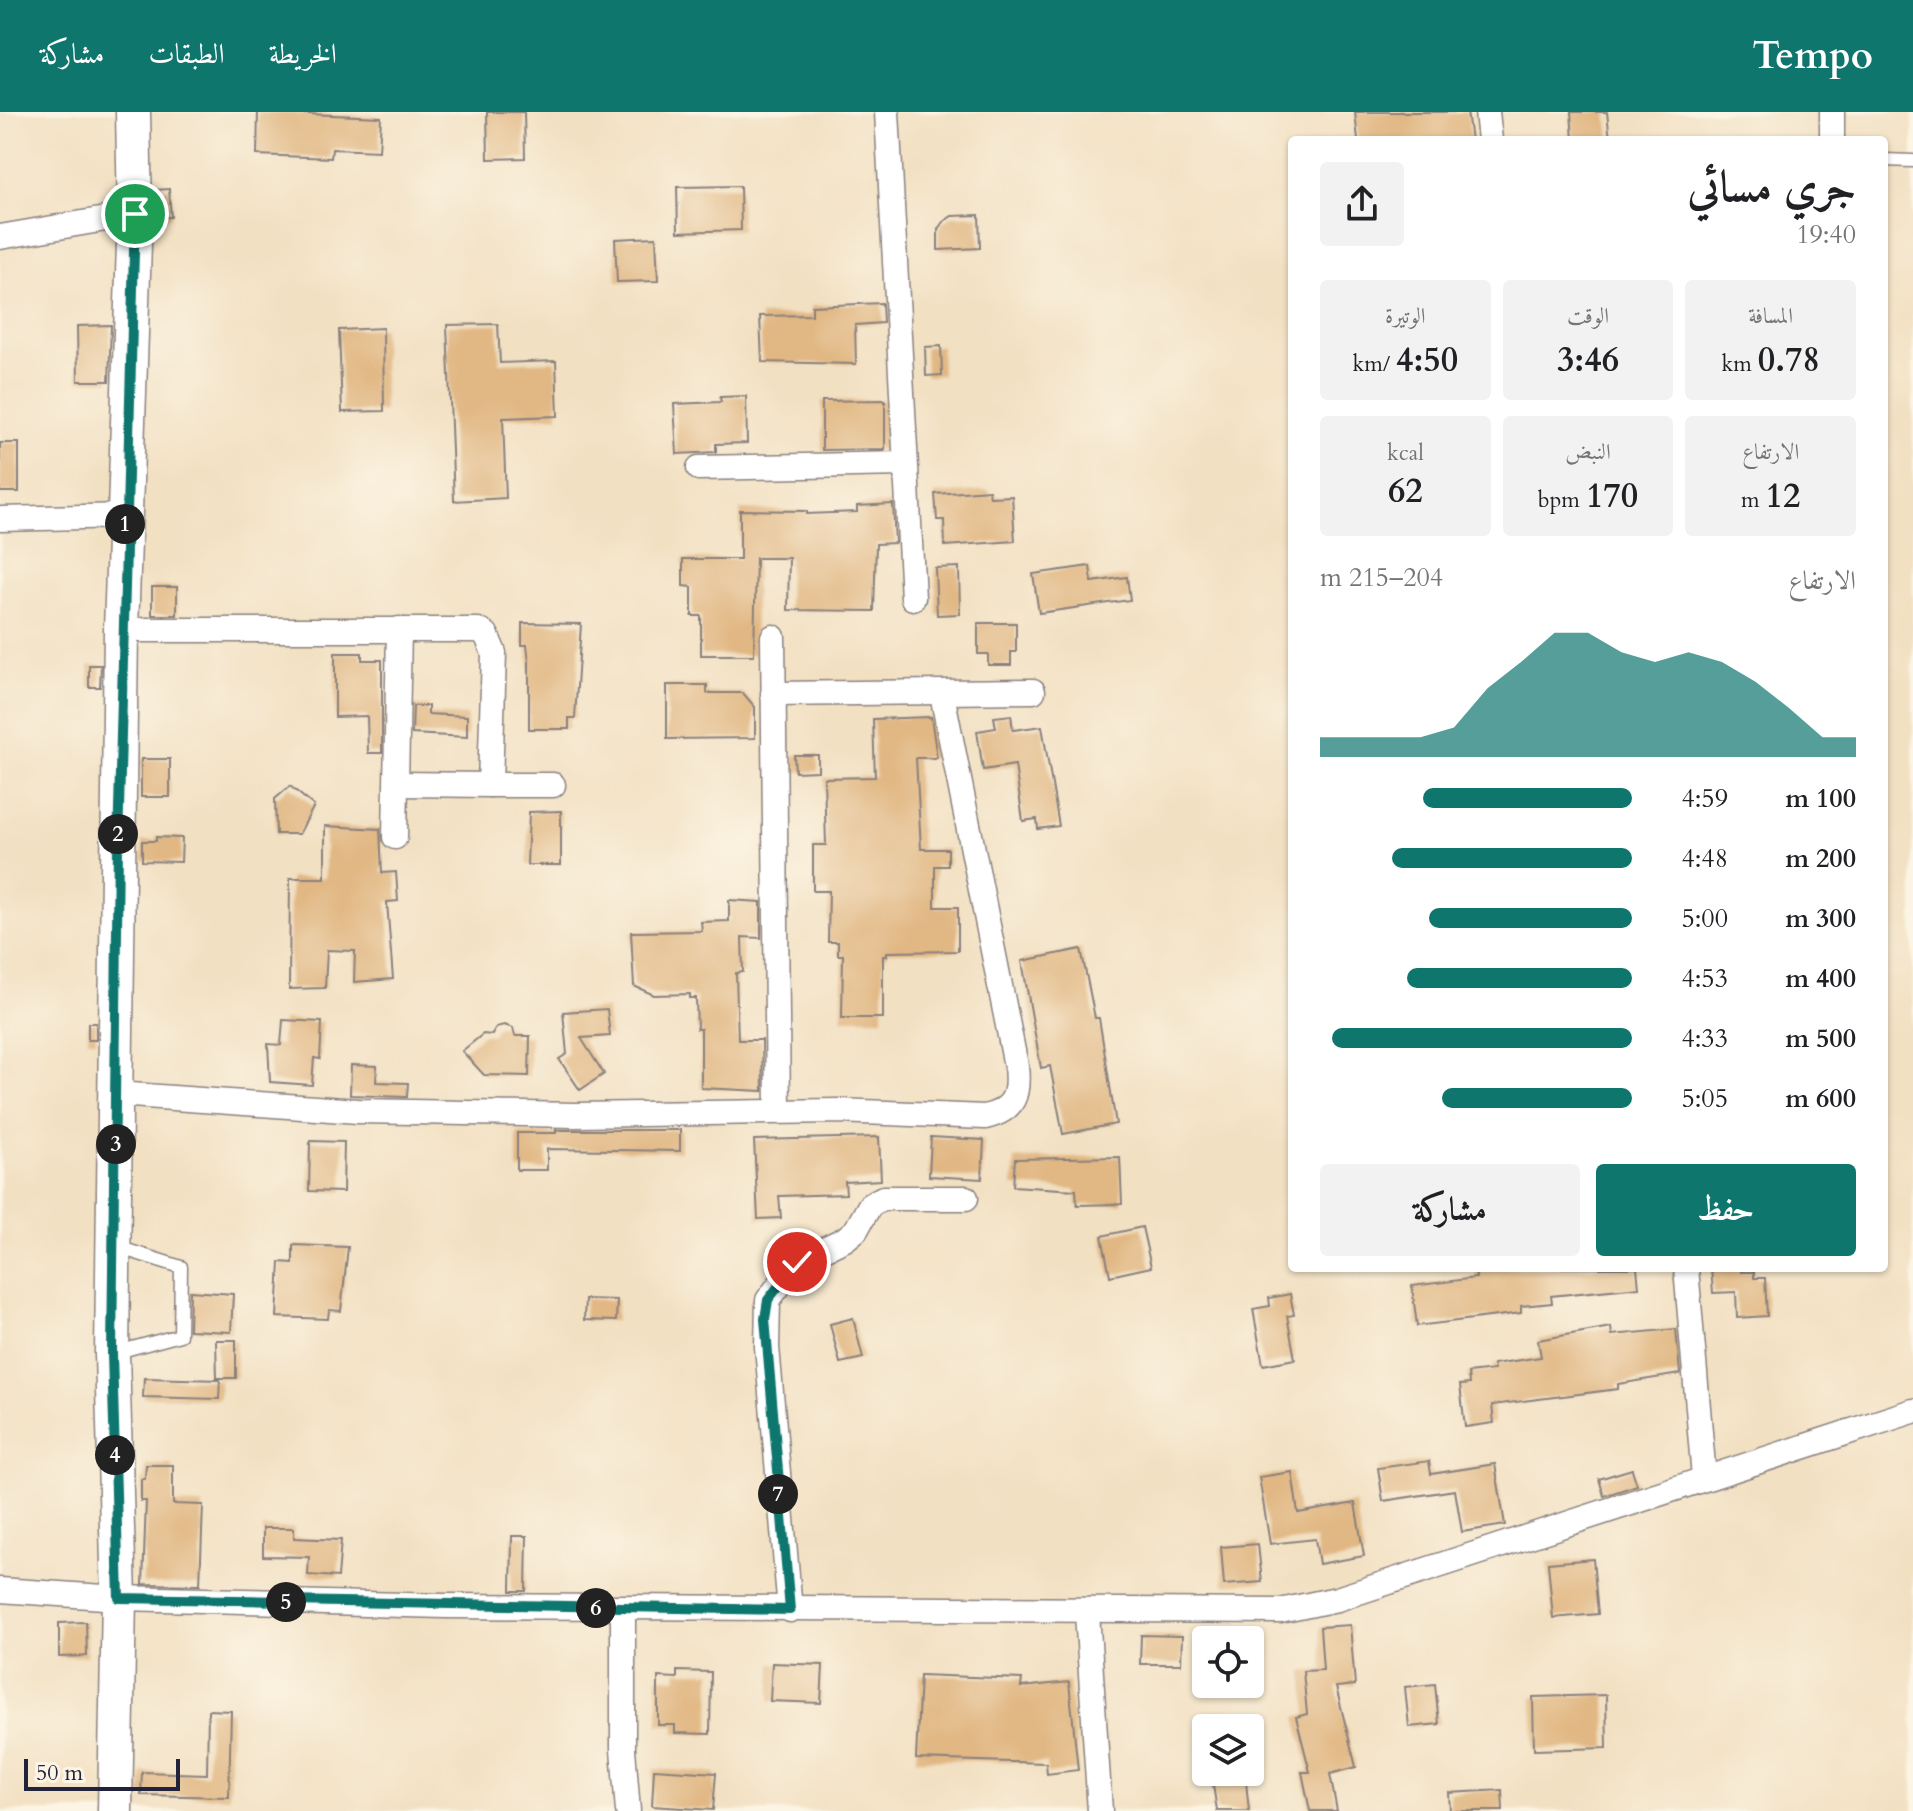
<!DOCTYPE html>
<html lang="ar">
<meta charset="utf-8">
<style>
:root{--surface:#fff;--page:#f2f2f2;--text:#202124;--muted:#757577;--accent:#0f766e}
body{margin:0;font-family:Cardo,Amiri,serif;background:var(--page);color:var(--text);direction:rtl;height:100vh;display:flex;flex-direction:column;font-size:30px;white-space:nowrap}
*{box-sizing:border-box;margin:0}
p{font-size:26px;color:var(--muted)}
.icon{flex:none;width:44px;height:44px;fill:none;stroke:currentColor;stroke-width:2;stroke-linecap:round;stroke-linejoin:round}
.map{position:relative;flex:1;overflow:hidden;direction:ltr}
.panel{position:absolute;left:1288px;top:24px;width:600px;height:1136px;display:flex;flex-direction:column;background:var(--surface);border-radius:8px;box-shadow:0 2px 6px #0004;direction:rtl}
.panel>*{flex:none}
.tools{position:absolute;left:1192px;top:1514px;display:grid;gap:16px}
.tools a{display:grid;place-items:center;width:72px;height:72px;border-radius:8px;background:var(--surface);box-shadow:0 2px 6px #0004;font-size:40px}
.scale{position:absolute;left:24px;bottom:20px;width:156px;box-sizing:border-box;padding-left:8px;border:4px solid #22223b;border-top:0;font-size:22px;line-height:28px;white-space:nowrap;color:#22223b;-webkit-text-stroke:6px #fcf5e5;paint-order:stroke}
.pin{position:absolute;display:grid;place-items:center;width:68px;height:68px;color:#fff;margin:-34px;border:4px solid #fff;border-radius:50%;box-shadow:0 2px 8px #0007}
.km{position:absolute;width:40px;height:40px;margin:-20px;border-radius:50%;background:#222;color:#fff;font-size:22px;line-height:40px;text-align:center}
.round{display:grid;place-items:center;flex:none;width:84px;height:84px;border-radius:8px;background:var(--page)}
.head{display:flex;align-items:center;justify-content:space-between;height:136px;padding:0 32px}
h1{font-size:44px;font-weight:600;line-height:60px}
.stats{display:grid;grid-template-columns:repeat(3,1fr);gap:12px;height:136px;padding:8px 32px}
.stats div{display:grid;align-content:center;border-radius:8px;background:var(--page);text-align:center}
.stats b{font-size:34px;font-weight:600}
.stats small{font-size:22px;font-weight:400}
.stats p{font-size:22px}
.chart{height:224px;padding:16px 32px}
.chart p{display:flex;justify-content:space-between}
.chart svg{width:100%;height:144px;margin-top:8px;fill:var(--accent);opacity:.7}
.primary-button{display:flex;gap:16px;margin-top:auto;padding:16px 32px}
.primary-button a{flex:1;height:92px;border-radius:8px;background:var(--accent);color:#fff;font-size:32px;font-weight:600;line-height:92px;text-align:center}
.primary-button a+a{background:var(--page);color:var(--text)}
ul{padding:0 32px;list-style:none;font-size:26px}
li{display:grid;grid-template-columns:128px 96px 1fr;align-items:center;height:60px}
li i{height:20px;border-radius:10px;background:var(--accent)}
header{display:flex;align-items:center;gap:48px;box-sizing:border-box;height:112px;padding:0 40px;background:var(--accent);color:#fff}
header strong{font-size:38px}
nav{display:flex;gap:44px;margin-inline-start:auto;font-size:28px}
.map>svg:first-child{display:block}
.building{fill:#e1b783}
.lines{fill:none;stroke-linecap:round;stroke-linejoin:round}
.service-casing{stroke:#8a817e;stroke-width:15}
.minor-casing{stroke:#8a817e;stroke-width:27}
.secondary-casing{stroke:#8a817e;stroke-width:37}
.service{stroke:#fff;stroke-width:12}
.minor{stroke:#fff;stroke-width:24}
.secondary{stroke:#fff;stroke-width:34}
.route-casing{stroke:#fff;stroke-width:16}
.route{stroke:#0f766e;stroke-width:10}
</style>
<header>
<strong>Tempo</strong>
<nav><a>الخريطة</a><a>الطبقات</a><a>مشاركة</a></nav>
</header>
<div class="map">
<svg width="1913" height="1699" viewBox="0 0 1913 1699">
<rect width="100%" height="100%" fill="#fcf5e5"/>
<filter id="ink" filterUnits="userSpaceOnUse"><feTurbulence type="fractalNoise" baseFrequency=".0125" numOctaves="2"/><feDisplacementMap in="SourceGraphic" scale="16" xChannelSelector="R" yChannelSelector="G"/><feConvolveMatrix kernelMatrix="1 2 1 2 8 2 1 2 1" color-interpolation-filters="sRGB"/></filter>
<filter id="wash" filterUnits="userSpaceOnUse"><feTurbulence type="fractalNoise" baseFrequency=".006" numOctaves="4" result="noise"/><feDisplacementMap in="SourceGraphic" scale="32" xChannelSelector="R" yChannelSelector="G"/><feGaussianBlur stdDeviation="1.8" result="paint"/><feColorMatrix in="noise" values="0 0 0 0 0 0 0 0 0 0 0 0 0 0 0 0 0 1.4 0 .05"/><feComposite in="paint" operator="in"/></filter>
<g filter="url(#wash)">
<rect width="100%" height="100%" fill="#f2e0c2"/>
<g id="blocks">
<g class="building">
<polygon points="258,0 381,5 379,39 332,37 331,46 257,43"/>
<polygon points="487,0 524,0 525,46 488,47"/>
<polygon points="1355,0 1467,0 1471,28 1358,28"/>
<polygon points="1571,0 1607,0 1610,28 1573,28"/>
<polygon points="740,74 741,118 678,120 677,75"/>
<polygon points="169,77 171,105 155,106 155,78"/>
<polygon points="979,103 980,136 938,138 938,117 943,110 952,104"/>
<polygon points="656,125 658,169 617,170 615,127"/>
<polygon points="882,191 883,211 855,213 856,252 762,250 760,204 812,203 812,194"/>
<polygon points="498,212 500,251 556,249 558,304 503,306 506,386 454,389 447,213"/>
<polygon points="111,213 109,269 78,269 77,214"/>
<polygon points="383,216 384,299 342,300 339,218"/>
<polygon points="941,234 942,263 926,264 925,235"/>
<polygon points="746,284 747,331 716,332 716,340 677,342 674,292 721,290 720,285"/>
<polygon points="885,288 885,337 822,338 822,289"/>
<rect x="0" y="331" width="19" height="49"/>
<polygon points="989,378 990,385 1012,384 1015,429 945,434 944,408 937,408 935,382"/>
<polygon points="893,392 895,431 876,432 874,499 788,498 789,446 756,446 754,543 701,543 701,504 692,504 692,475 683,474 683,447 740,447 740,398 807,399 807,402 857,400 857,394"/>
<polygon points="1090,454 1092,470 1127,465 1130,488 1039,501 1033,462"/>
<polygon points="959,455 960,502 937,503 935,456"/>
<rect x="152" y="475" width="25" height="28"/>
<polygon points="522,511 581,512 575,606 569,606 569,617 529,617 529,550 527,533 522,533"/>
<polygon points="978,511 1016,511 1016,540 1011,540 1011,553 988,553 988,542 978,542"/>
<polygon points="335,541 362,541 362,548 382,548 382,641 368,641 367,604 335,605"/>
<polygon points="89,553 101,553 100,575 89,575"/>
<polygon points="667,573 707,573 707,581 743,581 755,595 755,626 667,627"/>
<polygon points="413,594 428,594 428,602 467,604 467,625 412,622"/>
<polygon points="1011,603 1013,618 1042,614 1059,714 1038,717 1037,707 1023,709 1015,653 983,658 977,619 996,616 994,605"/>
<polygon points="931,605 937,646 916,646 921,737 948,737 948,754 935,754 935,795 958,795 958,839 887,840 887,844 883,844 883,906 842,906 843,843 838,843 838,830 828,830 829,779 813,779 813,733 826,733 824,666 875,665 873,607"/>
<polygon points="794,643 818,643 818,659 795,660"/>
<rect x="141" y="647" width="29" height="38"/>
<polygon points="290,674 314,694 299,722 276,722 275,687"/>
<polygon points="561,699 561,753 527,753 529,700"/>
<polygon points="325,714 380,717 382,761 396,760 398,789 387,790 393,867 354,870 355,839 327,838 325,876 289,877 290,766 325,766"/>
<polygon points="156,725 182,726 181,750 142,749 142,729 156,729"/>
<polygon points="729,788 761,790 761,826 742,825 743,860 736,861 738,928 762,928 763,979 701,976 701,917 697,917 696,886 690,886 690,882 654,883 634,874 631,820 702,819 701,810 729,809"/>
<polygon points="1081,837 1095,906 1099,906 1116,1012 1063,1022 1050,954 1041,956 1022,849"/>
<polygon points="607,897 610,924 581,926 604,962 580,978 559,947 567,942 563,900"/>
<polygon points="283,908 322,910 320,947 314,946 312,973 270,970 268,932 281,933"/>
<rect x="88" y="911" width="8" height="17"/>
<polygon points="504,913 513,916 515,924 530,924 529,964 484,963 462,939 483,922 492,923 496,915"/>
<polygon points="351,953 377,954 376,970 408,971 407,985 350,983"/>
<polygon points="556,1018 680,1018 680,1039 547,1037 547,1058 517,1058 517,1021 556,1021"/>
<polygon points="879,1025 881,1068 845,1070 846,1082 779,1084 781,1106 758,1107 754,1028"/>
<polygon points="931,1025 984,1028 982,1067 929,1064"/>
<polygon points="310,1029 344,1030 343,1080 309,1079"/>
<polygon points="1120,1045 1122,1092 1077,1093 1076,1078 1013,1074 1015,1047"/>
<polygon points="1142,1115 1151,1155 1110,1164 1102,1124"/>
<polygon points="293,1133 348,1135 341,1199 329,1198 328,1207 277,1205 280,1150 293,1151"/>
<polygon points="1475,1156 1637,1156 1639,1175 1551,1184 1552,1191 1521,1194 1521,1201 1417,1214 1412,1174 1476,1166"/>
<polygon points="1711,1156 1741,1156 1741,1160 1754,1160 1754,1166 1765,1166 1767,1204 1737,1206 1736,1180 1713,1181"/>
<polygon points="190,1179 233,1182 231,1220 189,1218"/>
<polygon points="1290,1182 1294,1203 1287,1204 1295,1247 1263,1253 1253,1197 1270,1194 1269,1186"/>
<polygon points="585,1187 617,1188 616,1209 584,1208"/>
<polygon points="853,1206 863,1246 840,1251 830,1212"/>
<polygon points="1611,1215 1612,1223 1676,1217 1680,1262 1618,1272 1618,1277 1492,1293 1494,1311 1465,1315 1460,1273 1469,1272 1468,1261 1494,1258 1493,1252 1541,1245 1538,1228"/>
<polygon points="216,1228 236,1228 236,1266 217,1266"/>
<polygon points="144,1266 220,1268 219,1287 143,1285"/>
<polygon points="1429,1349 1431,1362 1495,1352 1505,1413 1462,1420 1455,1378 1383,1389 1378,1356"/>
<polygon points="146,1353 173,1353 173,1392 203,1393 200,1473 143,1472 146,1389 141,1389 141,1367 145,1367"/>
<polygon points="1632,1357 1637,1373 1604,1384 1599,1367"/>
<polygon points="1292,1360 1298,1401 1355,1391 1364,1444 1319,1452 1315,1427 1270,1432 1259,1365"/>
<polygon points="263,1416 294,1416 294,1426 341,1428 338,1465 308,1463 309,1445 263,1444"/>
<polygon points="512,1424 527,1424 526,1479 511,1479"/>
<polygon points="1258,1432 1262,1470 1224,1473 1221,1435"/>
<polygon points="1593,1447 1598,1502 1553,1506 1548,1451"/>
<polygon points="86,1510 87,1544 59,1545 59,1511"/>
<polygon points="1350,1513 1355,1573 1336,1575 1356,1655 1330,1662 1337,1699 1310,1699 1302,1660 1310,1660 1296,1605 1307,1602 1303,1559 1323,1558 1320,1515"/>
<polygon points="1141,1523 1182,1524 1181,1552 1140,1552"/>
<polygon points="772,1551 823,1553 821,1591 770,1589"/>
<polygon points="677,1559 711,1560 710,1622 675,1621 675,1613 658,1613 658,1565 677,1566"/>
<polygon points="920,1563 1022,1567 1021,1575 1069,1570 1078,1658 1047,1662 1046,1651 916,1647"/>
<polygon points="1435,1572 1439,1612 1409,1615 1405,1575"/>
<polygon points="1606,1583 1607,1636 1534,1638 1533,1585"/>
<polygon points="208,1598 231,1599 229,1685 141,1683 142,1660 207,1662"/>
<polygon points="654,1657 716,1661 713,1698 652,1694"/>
<polygon points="1211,1660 1245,1660 1249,1699 1217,1699"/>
<polygon points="1502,1678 1503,1699 1450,1699 1449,1681"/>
</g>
</g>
</g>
<g filter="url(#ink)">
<use href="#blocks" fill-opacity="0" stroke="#8a817e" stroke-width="2"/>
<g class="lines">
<defs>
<g id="service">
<polyline points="1884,48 1913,49"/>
<polyline points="114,1241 180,1223 181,1155 117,1135"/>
</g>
<g id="minor">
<polyline points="887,0 913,486"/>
<polyline points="1487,0 1490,28"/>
<polyline points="1832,0 1832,28"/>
<polyline points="0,125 135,102"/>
<polyline points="699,356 905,352"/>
<polyline points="0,407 125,404"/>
<polyline points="121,518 478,518 486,522 494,541 490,673 398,672"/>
<polyline points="773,525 778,999"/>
<polyline points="773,582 1033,579"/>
<polyline points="490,673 553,673"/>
<polyline points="395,725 399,517"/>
<path d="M117 982 358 999 575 1003 838 999 985 1005C1015 998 1019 982 1016 954L942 582"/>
<polyline points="1686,1156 1704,1366"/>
<polyline points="0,1478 119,1486 445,1494 1280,1499 1337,1487 1913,1299"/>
<polyline points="623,1496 623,1637 628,1699"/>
<polyline points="790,1498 767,1235 768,1188 797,1150 845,1127 856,1118 870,1093 883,1086 966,1086"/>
<polyline points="1087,1501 1100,1699"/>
</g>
<polyline id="secondary" points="115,1699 119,1486 112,1242 121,518 135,102 133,0"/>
</defs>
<use href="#service" class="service-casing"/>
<use href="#minor" class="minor-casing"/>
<use href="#secondary" class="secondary-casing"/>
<use href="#service" class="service"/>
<use href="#minor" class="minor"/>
<use href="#secondary" class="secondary"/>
</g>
</g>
<g class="lines" filter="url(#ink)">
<defs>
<polyline id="route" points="135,102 118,734 112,1242 119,1486 790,1498 765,1207 768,1188 797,1150"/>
</defs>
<use href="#route" class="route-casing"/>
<use href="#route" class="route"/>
</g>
</svg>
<div class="tools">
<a><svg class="icon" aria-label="locate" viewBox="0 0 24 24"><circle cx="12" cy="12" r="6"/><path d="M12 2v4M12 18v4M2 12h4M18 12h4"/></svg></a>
<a><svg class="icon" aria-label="layers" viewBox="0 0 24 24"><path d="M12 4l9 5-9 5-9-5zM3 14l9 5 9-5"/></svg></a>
</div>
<div class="scale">50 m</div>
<div class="pin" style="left:135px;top:102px;background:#1e9e55"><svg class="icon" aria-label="arrive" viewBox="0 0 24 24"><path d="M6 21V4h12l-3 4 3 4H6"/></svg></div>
<div class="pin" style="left:797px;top:1150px;background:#d93025"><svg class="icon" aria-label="check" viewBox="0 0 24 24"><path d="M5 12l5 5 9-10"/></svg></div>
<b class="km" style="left:125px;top:412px">1</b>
<b class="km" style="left:118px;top:722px">2</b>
<b class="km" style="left:116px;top:1032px">3</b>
<b class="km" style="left:115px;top:1343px">4</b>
<b class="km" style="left:286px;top:1490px">5</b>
<b class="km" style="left:596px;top:1496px">6</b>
<b class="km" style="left:778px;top:1382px">7</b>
<section class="panel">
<div class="head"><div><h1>جري مسائي</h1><p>19:40</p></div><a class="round"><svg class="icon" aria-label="share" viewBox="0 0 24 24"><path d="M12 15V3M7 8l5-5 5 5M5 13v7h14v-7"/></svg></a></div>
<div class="stats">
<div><p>المسافة</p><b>0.78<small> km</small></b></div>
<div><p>الوقت</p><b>3:46</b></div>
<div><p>الوتيرة</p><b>4:50<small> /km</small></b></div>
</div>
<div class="stats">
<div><p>الارتفاع</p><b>12<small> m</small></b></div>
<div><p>النبض</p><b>170<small> bpm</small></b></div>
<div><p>kcal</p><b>62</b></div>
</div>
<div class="chart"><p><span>الارتفاع</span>204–215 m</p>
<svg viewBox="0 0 160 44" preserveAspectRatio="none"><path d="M0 44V38L10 38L20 38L30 38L40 35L50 23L60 15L70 6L80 6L90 12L100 15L110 12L120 15L130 21L140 29L150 38L160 38V44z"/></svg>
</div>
<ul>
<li><b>100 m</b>4:59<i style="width:67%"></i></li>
<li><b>200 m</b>4:48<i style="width:77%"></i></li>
<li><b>300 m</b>5:00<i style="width:65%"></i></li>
<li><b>400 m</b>4:53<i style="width:72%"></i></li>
<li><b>500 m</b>4:33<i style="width:96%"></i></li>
<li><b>600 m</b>5:05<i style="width:61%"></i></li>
</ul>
<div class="primary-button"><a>حفظ</a><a>مشاركة</a></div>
</section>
</div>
